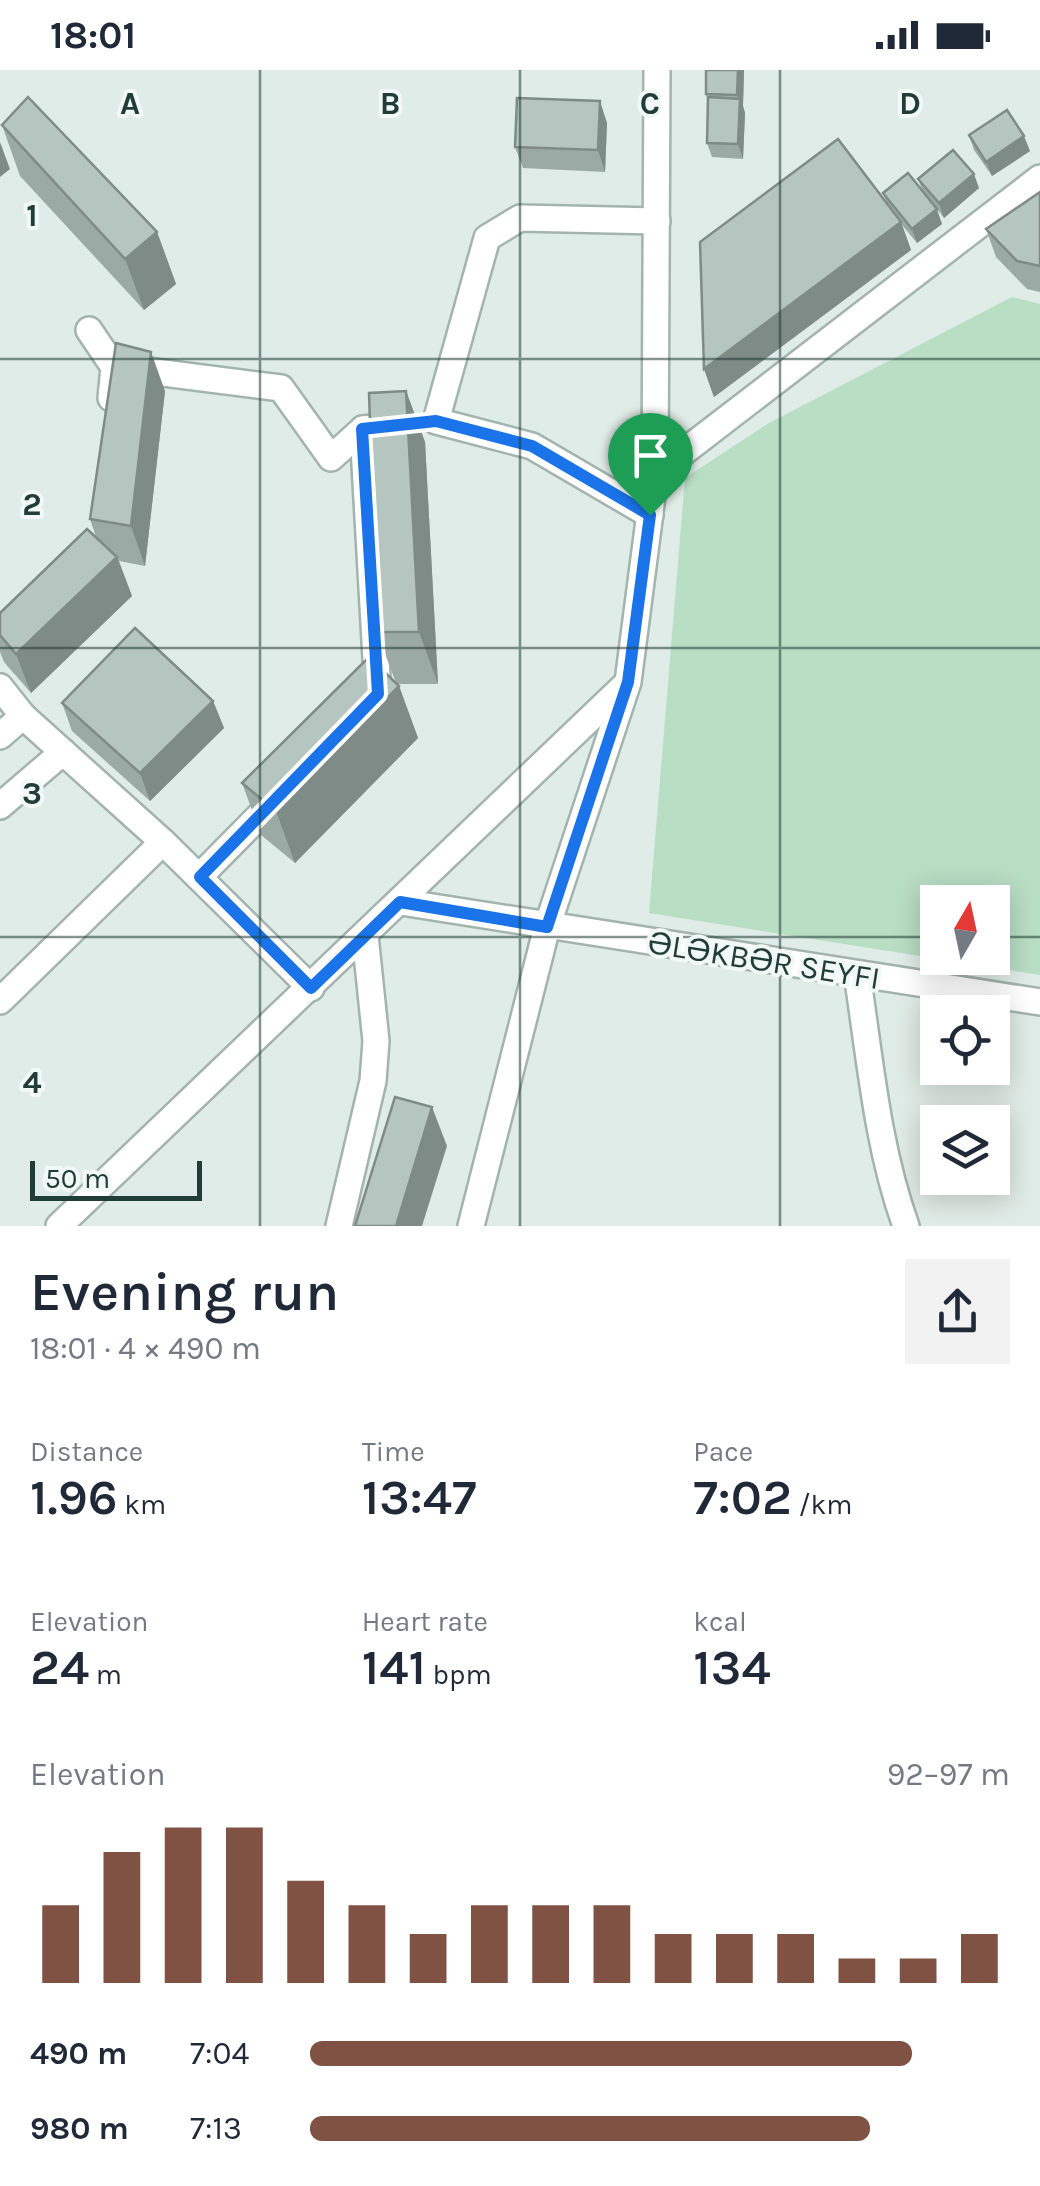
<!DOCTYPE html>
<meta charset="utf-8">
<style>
:root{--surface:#fff;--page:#f2f2f3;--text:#1f2937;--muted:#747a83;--accent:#805244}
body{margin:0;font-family:Karla,sans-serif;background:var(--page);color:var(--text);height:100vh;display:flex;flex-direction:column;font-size:38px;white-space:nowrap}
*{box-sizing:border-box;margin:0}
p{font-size:32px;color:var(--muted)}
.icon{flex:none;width:55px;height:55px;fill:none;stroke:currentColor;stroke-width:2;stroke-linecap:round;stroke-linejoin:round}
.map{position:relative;height:1156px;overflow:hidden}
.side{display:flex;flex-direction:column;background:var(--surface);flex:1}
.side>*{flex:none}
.needle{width:65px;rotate:9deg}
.controls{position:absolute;left:920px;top:815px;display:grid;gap:20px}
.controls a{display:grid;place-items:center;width:90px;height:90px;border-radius:0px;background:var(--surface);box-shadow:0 5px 25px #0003;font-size:50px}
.scale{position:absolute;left:30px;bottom:25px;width:172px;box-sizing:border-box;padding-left:10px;border:5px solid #203d36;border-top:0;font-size:28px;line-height:35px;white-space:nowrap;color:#203d36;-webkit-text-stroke:8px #f1f8f5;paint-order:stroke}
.pin{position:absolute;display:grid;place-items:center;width:85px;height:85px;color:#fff;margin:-102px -42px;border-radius:50% 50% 50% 0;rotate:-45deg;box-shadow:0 0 10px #0007}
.pin .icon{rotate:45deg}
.round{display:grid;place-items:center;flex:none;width:105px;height:105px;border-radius:0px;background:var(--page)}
.head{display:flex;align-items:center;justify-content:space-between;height:170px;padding:0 30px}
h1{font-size:55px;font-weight:600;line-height:75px}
.figures{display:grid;grid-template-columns:repeat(3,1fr);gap:15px;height:170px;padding:10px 30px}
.figures div{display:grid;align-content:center}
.figures b{font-size:50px;font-weight:600}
.figures small{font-size:28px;font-weight:400}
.figures p{font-size:28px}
.chart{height:280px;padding:20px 30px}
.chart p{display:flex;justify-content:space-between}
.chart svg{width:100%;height:180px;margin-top:10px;stroke:var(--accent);stroke-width:6}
ul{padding:0 30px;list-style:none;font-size:32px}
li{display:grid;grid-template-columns:160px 120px 1fr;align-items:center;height:75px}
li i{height:25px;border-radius:12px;background:var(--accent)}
.status{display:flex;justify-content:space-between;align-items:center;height:70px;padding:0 50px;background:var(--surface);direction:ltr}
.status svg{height:28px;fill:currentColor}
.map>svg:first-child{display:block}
.green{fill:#b8dec4;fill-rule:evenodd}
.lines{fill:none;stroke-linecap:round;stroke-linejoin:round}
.minor-casing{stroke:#a3b4ae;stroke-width:30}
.minor{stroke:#fff;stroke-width:25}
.wall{fill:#9caaa5}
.shaded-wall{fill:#7f8b86}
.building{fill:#b5c6c0;stroke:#7f8b86;stroke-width:2.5}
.route-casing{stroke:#fff;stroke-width:20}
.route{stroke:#1a73e8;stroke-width:12}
.grid{fill:none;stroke:#203d36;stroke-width:2.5;stroke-opacity:0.55}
.labels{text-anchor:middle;stroke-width:8;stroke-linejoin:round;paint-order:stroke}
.street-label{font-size:32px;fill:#203d36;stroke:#f1f8f5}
.grid-label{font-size:32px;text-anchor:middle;font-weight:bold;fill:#203d36;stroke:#f1f8f5;stroke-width:8;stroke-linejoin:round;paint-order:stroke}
</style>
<div class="status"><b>18:01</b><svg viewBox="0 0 49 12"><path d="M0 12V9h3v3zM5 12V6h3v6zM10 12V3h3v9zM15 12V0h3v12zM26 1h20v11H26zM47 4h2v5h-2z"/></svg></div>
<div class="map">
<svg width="1040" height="1156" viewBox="0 0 1040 1156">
<rect width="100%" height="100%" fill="#e0ece7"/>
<path class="green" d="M1012 227 1040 234V905L649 843 685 408 769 353ZM938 832H992V888H938Z"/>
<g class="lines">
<defs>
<g id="minor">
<polyline points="89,260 114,297 111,328"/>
<polyline points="124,298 281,318 331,388 363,359"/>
<polyline points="655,404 1040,108"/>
<polyline points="650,445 532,376 436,351 487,168 520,148 657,151"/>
<polyline points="0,617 23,646 163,772 311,918"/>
<polyline points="378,625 363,359 401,355"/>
<polyline points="0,666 23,646"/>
<polyline points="0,736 63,682"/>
<polyline points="199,807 280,725"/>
<polyline points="401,832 1040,932"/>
<path d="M857 904C870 988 877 1076 906 1156"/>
<polyline points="0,931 163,772"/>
<polyline points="59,1156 623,617"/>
<polyline points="339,1156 373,1011 376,971 365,865"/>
<polyline points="471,1156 547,857 628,612 655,404 657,0"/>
</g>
</defs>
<use href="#minor" class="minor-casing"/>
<use href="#minor" class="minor"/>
</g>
<g class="wall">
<polygon points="706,0 744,0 743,36 745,43 743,89 712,87 707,73 708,31 706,24"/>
<polygon points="607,53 605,102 523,98 515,77"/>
<polygon points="2,55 157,162 176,214 144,240 20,106"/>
<polygon points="969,65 1030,81 992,106 974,80"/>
<polygon points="918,109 979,118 944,148 933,134 942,154 917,173 902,155 911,180 714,327 704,299 887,134 883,123 923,122"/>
<polygon points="1040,122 1040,222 1027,219 996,187 986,159"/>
<polygon points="165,321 145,496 119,491 132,526 31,623 4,592 0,582 0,543 96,467 90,449"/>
<polygon points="406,321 425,372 438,614 396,614 399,616 418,668 295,793 261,765 242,713 396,613 377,562"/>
<polygon points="213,631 224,658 150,731 72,661 62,633"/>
</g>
<g class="shaded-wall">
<polygon points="738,0 744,0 743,36 745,43 743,89 738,74 740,32 737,25"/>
<polygon points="600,31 607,53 605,102 598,80"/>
<polygon points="1024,66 1030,81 992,106 986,92"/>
<polygon points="0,72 10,99 0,107"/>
<polygon points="974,104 979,118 944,148 939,133"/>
<polygon points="937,139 942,154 917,173 912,159"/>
<polygon points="901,152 911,180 714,327 704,299"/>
<polygon points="157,162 176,214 144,240 125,189"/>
<polygon points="151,282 165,321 145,496 131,456"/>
<polygon points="406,321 425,372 438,614 419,562"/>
<polygon points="117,487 132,526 31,623 16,584"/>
<polygon points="399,616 418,668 295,793 276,741"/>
<polygon points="213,631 224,658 150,731 140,703"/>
<polygon points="432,1037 447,1076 422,1156 396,1156"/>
</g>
<g class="building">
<polygon points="706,0 738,0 737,25 706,24"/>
<polygon points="28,27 157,162 125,189 2,55"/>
<polygon points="708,27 740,29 738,74 707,73"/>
<polygon points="517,28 600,31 598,80 515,77"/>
<polygon points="1007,40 1024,66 986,92 969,65"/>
<polygon points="838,69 901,152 704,299 700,172"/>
<polygon points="953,80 974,104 939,133 918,109"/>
<polygon points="908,103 937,139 912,159 883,123"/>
<polygon points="1040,122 1040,196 1017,191 986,159"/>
<polygon points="116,273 151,282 131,456 90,449"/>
<polygon points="406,321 419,562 377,562 369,323"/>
<polygon points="87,459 117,487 16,584 0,565 0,543"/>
<polygon points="135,558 213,631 140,703 62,633"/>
<polygon points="369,587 399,616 276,741 242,713"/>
<polygon points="395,1027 432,1037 396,1156 355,1156"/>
</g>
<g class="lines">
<defs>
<polygon id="route" points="436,351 532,376 650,445 628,612 547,857 400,832 311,918 200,807 378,624 362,359"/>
</defs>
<use href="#route" class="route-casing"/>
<use href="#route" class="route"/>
</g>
<path class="grid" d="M260 0V1156M520 0V1156M780 0V1156M0 289H1040M0 578H1040M0 867H938M992 867H1040"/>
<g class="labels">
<g class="street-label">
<text transform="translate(764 890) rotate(9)" y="11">ƏLƏKBƏR SEYFI</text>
</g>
</g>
<g class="grid-label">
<text x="130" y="44">A</text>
<text x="390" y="44">B</text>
<text x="650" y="44">C</text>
<text x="910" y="44">D</text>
<text x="32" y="156">1</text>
<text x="32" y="445">2</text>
<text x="32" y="734">3</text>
<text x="32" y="1023">4</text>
</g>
</svg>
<div class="controls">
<a><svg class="needle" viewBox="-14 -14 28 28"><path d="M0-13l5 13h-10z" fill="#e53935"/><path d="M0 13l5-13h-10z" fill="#747a83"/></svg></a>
<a><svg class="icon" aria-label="locate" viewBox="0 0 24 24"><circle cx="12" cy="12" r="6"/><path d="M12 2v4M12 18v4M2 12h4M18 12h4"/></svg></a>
<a><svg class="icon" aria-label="layers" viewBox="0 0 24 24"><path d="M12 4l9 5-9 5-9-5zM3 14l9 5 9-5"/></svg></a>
</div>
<div class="scale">50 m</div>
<div class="pin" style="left:650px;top:445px;background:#1e9e55"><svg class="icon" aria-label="arrive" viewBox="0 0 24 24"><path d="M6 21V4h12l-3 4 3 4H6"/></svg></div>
</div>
<section class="side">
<div class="head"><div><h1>Evening run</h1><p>18:01 · 4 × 490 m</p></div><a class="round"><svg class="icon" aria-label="share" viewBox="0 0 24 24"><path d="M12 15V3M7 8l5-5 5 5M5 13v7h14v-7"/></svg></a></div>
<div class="figures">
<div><p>Distance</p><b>1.96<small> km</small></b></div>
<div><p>Time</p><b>13:47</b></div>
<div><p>Pace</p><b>7:02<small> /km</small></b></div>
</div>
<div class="figures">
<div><p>Elevation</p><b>24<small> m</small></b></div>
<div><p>Heart rate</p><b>141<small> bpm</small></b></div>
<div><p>kcal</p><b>134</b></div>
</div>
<div class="chart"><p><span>Elevation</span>92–97 m</p>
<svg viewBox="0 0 160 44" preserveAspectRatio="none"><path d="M5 44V25M15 44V12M25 44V6M35 44V6M45 44V19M55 44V25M65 44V32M75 44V25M85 44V25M95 44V25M105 44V32M115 44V32M125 44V32M135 44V38M145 44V38M155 44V32"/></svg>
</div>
<ul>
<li><b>490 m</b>7:04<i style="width:86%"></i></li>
<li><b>980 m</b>7:13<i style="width:80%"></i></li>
</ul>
</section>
